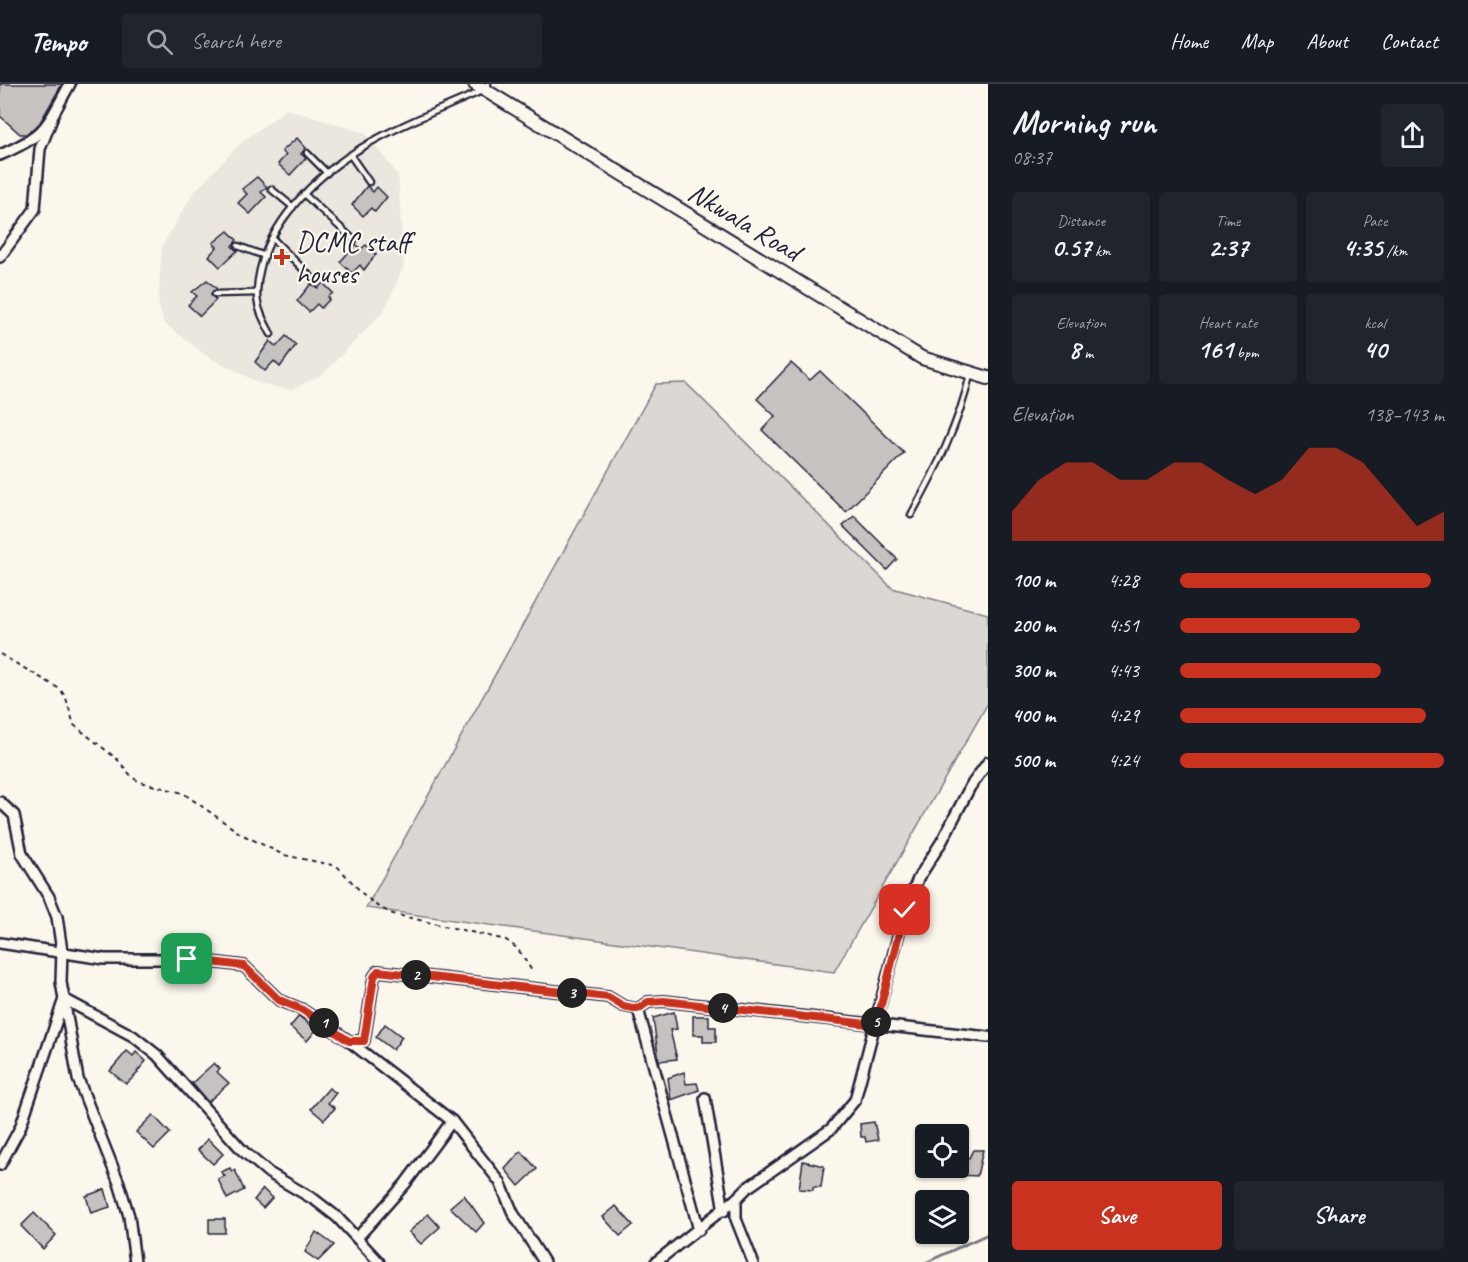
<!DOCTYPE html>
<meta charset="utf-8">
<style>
:root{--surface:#171b24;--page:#20242c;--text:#f1f3f6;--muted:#9ea1a6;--line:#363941;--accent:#c8321e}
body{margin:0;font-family:Caveat,sans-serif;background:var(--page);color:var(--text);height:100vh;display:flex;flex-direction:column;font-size:22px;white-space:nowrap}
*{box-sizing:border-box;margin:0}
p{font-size:20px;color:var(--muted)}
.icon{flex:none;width:33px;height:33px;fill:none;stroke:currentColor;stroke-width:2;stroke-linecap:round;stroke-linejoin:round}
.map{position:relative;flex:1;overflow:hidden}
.side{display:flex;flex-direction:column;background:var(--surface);width:480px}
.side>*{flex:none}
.buttons{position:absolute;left:915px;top:1040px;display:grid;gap:12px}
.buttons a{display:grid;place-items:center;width:54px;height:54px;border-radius:6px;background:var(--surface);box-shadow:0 2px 4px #0004;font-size:30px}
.pin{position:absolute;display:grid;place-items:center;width:51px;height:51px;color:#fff;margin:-26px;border-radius:12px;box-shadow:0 3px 9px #0006}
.km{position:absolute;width:30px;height:30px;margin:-15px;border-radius:50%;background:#222;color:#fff;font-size:16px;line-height:30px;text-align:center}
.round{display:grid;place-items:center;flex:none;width:63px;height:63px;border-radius:6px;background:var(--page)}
.overview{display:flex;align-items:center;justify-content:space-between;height:102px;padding:0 24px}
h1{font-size:33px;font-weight:700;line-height:45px}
.stats{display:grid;grid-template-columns:repeat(3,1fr);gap:9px;height:102px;padding:6px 24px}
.stats div{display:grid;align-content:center;border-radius:6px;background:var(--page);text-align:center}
.stats b{font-size:26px;font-weight:700}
.stats small{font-size:16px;font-weight:400}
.stats p{font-size:16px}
.chart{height:168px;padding:12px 24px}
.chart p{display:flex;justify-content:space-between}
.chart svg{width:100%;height:108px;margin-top:6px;fill:var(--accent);opacity:.7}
.button{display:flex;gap:12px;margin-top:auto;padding:12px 24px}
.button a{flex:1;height:69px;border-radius:6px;background:var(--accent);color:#fff;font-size:24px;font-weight:700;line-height:69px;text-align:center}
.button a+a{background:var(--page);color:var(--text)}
ul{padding:0 24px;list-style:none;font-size:20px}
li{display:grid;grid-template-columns:96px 72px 1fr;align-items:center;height:45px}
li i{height:15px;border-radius:8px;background:var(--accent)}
header{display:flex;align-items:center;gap:36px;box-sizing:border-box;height:84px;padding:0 30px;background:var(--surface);border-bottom:2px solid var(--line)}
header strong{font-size:28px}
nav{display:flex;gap:33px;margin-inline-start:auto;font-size:21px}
.search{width:420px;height:54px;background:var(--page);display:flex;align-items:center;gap:15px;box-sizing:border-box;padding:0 21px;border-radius:6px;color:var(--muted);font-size:22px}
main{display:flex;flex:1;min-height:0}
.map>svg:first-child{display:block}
.built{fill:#ebe7df}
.green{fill:#dbd8d3;stroke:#7e7d87;stroke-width:1.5}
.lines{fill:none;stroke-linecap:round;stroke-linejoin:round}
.stream{stroke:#787681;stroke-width:3}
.building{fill:#c6c2c0;stroke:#22223b;stroke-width:1.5}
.service-casing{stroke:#22223b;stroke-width:9}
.minor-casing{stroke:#22223b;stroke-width:14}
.tertiary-casing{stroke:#22223b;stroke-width:16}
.path{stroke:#22223b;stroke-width:2;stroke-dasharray:4.5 4.5;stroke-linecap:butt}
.service{stroke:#fbf7ec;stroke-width:4.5}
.minor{stroke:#fbf7ec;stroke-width:9}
.tertiary{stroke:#fbf7ec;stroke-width:12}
.route-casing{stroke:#fff;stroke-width:12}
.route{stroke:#c8321e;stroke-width:8}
.poi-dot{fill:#c8321e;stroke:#fbf7ec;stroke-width:2}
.labels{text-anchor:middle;stroke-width:4.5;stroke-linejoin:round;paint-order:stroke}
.street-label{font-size:28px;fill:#22223b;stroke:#fbf7ec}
.poi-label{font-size:28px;fill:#22223b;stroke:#fbf7ec;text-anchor:start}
</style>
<header>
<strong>Tempo</strong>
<div class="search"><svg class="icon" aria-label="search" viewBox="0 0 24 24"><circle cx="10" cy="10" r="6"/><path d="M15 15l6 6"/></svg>Search here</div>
<nav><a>Home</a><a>Map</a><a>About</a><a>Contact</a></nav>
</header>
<main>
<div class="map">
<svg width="988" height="1178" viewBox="0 0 988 1178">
<rect width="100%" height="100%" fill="#fbf7ec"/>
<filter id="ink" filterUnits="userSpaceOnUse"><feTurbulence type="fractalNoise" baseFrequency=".0167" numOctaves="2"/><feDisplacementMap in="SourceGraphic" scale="12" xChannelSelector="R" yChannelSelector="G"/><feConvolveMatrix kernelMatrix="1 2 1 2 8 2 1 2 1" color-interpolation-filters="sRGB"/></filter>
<g filter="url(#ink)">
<polygon class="built" points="287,25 365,49 398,91 404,182 384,227 322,291 290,306 259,299 207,272 164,239 158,220 162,163 193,109 242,58"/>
<polygon class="green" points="686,299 892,504 988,530 988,619 834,888 366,824 656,300"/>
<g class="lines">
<polyline class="stream" points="927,1178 988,1150"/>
</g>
<g class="building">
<polygon points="0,0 62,0 39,40 26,50 20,50 0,32"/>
<polygon points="297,54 306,64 301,70 306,74 290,91 278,80 286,71 282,67"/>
<polygon points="257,93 267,103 261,108 266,113 250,130 238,119 247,110 242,105"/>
<polygon points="367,102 373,108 377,103 387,113 375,128 371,124 363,132 352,121"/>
<polygon points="228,147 237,156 232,162 237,167 220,183 209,172 217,163 213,159"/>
<polygon points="356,160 361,165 366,161 376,170 364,186 360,181 352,189 340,178"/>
<polygon points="207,196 217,205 211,210 216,216 200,232 188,221 197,212 192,208"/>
<polygon points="323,199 333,209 328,213 330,215 321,224 317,220 309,228 297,217 311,200 318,204"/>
<polygon points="286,252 296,261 280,283 274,277 265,287 255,278 270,257 276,263"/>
<polygon points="791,279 810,296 820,287 904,369 846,428 762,346 775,332 757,315"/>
<polygon points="854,432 897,475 887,486 843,442"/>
<polygon points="674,928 677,945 670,946 677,975 659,977 653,934"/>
<polygon points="299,932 316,946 307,957 290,943"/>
<polygon points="693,932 709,932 709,943 716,943 716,958 703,958 703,951 693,951"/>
<polygon points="385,940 402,953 393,966 376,953"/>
<polygon points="127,967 133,972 136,968 146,977 137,988 138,989 126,1000 110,987"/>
<polygon points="214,979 220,985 217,988 229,999 208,1018 192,999"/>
<polygon points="684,988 686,1000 697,999 699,1006 671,1016 668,994"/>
<polygon points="329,1004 336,1009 328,1019 335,1024 324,1036 311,1025"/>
<polygon points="153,1031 170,1049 154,1065 136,1048"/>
<polygon points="874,1038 878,1056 866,1058 865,1053 861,1053 860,1040"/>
<polygon points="208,1055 223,1070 213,1080 198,1066"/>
<polygon points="973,1066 983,1066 977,1092 961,1091 964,1074 969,1074"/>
<polygon points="521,1067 537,1085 519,1102 505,1085"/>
<polygon points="803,1077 824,1082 821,1103 813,1103 813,1106 799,1105"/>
<polygon points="230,1084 232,1088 235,1086 244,1106 227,1115 218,1095 225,1092 221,1088"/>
<polygon points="105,1105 110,1123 91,1129 86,1112"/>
<polygon points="263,1105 272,1114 263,1124 254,1116"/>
<polygon points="464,1111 484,1139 476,1148 450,1123"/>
<polygon points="616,1122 633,1141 620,1152 603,1133"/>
<polygon points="34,1129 56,1151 43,1165 21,1142"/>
<polygon points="428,1130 440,1143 421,1160 409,1148"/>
<rect x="209" y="1135" width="16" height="14"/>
<polygon points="316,1148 334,1161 318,1177 305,1168"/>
</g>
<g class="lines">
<defs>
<g id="service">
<polyline points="307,69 327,89"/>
<polyline points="351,72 369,98"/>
<polyline points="271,105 293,123"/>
<polyline points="305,111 354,156"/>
<polyline points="272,154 314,196"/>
<polyline points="238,162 265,172"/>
<polyline points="215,210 257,209"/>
<path d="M271 250C264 237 256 223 257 207 261 137 326 81 384 51 416 34 451 21 484 6L488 0"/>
<path d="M911 431C935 388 959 340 970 291"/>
</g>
<g id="minor">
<path d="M0 71C48 50 45 44 70 0"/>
<polyline points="0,173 35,125 40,65 52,35"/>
<polyline points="0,718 14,731 22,770 49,813 57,833 62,867 61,898 78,995 119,1099 129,1132 135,1178"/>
<polyline points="0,859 104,875 187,875 244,882 279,916 301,925 345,954 452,1037 500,1098 513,1129 544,1178"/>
<polyline points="638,925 648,918 664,917 988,953"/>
<polyline points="638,925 699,1146"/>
<polyline points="349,957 364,957 374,893 378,887 608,913 623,922 638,925"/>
<polyline points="705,1014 724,1127"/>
<polyline points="0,1081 20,1044 64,915 133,952 157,971 243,1067 269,1089 315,1116 337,1133 379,1178"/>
<polyline points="357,1154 405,1100 452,1037"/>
<polyline points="656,1178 736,1115"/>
<polyline points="753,1178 736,1135 736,1115 747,1104 831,1045 855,1016 905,826 918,795 942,757 970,703 988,678"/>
</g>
<polyline id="tertiary" points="475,0 922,274 988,294"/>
</defs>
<use href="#service" class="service-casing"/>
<use href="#minor" class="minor-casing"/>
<use href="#tertiary" class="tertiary-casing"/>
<polyline class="path" points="0,570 60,605 66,614 74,641 117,675 133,694 140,698 183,709 241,750 284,771 337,782 363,810 377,822 393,830 506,856 518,865 532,887"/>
<use href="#service" class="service"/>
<use href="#minor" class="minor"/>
<use href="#tertiary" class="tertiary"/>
</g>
</g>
<g class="lines" filter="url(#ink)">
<defs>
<polyline id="route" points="187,875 244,882 279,916 301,925 349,957 364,957 374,893 378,887 608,913 623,922 638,925 648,918 664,917 876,941 905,826"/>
</defs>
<use href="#route" class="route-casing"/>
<use href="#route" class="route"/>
</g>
<path class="poi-dot" d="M279 164h6v6h6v6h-6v6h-6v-6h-6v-6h6z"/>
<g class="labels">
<g class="street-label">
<text transform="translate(745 137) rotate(31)" y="10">Nkwala Road</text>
</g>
<g class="poi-label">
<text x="296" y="167">DCMC staff<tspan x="296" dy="32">houses</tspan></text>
</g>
</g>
</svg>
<div class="buttons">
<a><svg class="icon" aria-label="locate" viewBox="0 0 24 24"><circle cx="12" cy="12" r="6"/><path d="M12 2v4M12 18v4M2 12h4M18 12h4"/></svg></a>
<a><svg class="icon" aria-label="layers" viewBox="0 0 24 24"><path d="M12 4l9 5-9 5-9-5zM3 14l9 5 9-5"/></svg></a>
</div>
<div class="pin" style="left:187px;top:875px;background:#1e9e55"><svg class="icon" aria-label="arrive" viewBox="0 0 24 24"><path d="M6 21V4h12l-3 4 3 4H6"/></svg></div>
<div class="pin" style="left:905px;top:826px;background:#d93025"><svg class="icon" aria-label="check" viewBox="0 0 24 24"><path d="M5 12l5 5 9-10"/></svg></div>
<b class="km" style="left:324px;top:939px">1</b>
<b class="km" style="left:416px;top:891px">2</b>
<b class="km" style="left:572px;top:909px">3</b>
<b class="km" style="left:723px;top:924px">4</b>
<b class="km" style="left:876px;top:938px">5</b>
</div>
<section class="side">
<div class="overview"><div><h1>Morning run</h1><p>08:37</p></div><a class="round"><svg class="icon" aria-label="share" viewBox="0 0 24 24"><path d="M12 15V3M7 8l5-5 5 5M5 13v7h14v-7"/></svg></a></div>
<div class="stats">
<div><p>Distance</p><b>0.57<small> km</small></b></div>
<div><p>Time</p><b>2:37</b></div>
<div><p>Pace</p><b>4:35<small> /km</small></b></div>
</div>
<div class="stats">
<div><p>Elevation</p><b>8<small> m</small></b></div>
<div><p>Heart rate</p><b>161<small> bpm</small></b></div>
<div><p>kcal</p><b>40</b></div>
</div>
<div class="chart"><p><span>Elevation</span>138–143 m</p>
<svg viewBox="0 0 160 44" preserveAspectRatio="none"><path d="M0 44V32L10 19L20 12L30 12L40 19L50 19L60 12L70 12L80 19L90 25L100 19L110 6L120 6L130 12L140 25L150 38L160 32V44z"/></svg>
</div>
<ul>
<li><b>100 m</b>4:28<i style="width:95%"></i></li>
<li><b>200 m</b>4:51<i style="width:68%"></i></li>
<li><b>300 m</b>4:43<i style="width:76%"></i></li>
<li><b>400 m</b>4:29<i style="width:93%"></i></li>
<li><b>500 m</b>4:24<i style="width:100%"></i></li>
</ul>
<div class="button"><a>Save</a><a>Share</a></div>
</section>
</main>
